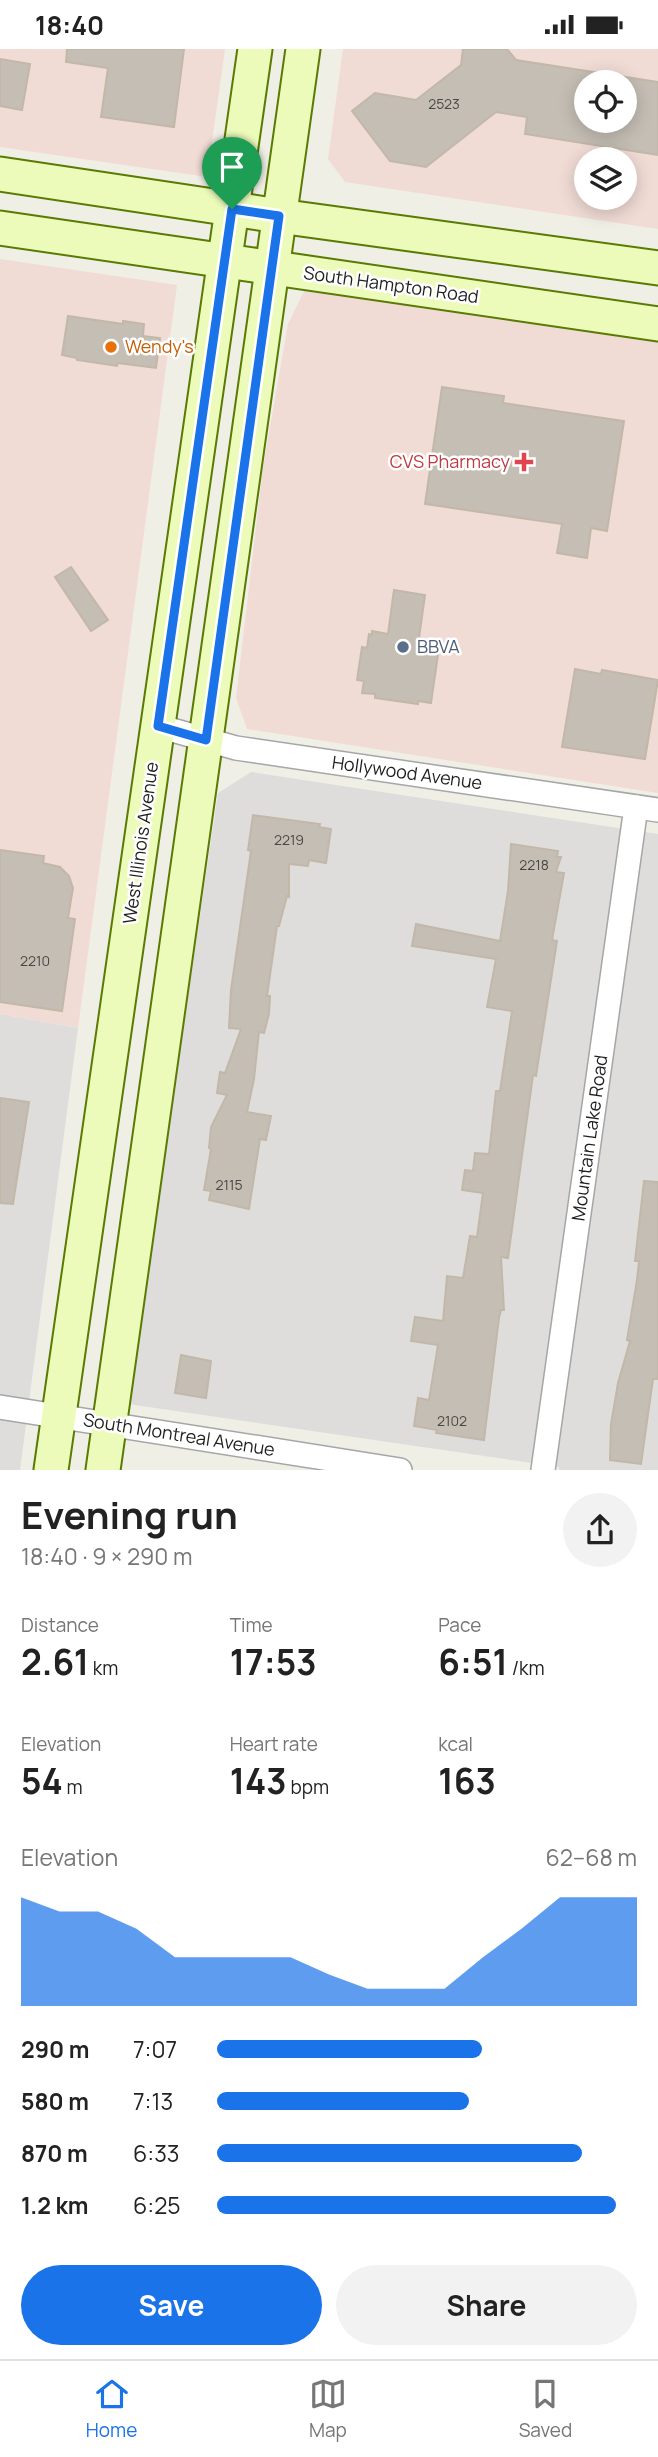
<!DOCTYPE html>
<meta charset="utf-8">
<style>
:root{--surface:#fff;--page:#f2f2f2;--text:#222;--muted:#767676;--line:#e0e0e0;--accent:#1a73e8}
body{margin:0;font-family:Manrope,sans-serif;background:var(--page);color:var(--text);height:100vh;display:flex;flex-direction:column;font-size:26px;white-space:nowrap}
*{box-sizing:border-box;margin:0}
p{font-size:23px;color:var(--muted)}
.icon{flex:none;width:38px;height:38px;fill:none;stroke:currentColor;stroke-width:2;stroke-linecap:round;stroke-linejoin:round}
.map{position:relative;height:1421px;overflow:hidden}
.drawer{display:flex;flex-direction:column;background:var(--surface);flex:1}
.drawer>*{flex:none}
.buttons{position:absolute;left:574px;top:21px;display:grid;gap:14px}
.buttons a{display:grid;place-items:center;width:63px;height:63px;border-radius:50%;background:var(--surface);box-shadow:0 4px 18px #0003;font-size:35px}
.pin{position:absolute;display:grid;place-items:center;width:60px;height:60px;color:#fff;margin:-72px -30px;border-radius:50% 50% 50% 0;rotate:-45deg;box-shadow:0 0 7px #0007}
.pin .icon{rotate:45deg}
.round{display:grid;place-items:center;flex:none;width:74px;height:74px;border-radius:37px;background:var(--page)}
.headline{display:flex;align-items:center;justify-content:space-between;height:119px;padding:0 21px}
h1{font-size:38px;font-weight:700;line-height:52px}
.stats{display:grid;grid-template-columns:repeat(3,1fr);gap:10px;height:119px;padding:7px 21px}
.stats div{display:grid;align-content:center}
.stats b{font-size:35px;font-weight:700}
.stats small{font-size:19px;font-weight:400}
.stats p{font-size:19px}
.chart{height:196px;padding:14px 21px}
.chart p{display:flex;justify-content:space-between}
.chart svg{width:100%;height:126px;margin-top:7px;fill:var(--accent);opacity:.7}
.cta{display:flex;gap:14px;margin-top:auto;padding:14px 21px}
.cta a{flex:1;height:80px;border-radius:42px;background:var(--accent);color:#fff;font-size:28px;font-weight:700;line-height:80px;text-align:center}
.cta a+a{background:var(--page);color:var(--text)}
ul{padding:0 21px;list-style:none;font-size:23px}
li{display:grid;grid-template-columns:112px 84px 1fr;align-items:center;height:52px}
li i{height:18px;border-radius:9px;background:var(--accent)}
.status{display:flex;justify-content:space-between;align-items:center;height:49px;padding:0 35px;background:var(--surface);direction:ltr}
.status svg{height:19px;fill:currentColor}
.dock{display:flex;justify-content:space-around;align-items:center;height:98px;border-top:2px solid var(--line);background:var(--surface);font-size:19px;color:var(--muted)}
.dock a{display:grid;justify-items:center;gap:4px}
.dock .on{color:var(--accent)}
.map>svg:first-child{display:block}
.residential{fill:#dedddc}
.commercial{fill:#f1dbd5;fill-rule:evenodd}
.building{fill:#c5beb5;stroke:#c2b8a8;stroke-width:2;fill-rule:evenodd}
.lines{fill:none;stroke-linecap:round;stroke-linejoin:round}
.street-casing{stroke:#a6a6a6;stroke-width:26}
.secondary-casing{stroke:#597a03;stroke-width:37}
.street{stroke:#fff;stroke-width:23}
.secondary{stroke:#ecfbb9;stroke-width:33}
.route-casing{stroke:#fff;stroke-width:14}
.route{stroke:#1a73e8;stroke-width:9}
.food-dot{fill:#e8710a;stroke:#fff;stroke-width:2.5}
.health-dot{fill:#e0444e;stroke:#fff;stroke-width:2.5}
.service-dot{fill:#5c6f8a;stroke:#fff;stroke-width:2.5}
.labels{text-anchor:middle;stroke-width:5;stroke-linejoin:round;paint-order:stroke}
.number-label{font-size:14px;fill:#484744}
.street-label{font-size:18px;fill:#1f1f1f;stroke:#fff}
.food-label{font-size:18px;fill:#c56008;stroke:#fff;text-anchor:start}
.health-label{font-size:18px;fill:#be3a42;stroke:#fff;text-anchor:end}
.service-label{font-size:18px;fill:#4e5e75;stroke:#fff;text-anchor:start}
</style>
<div class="status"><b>18:40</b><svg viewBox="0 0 49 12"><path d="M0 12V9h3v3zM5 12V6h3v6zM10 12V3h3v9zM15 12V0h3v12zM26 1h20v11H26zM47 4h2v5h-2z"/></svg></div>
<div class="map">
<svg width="658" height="1421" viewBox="0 0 658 1421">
<rect width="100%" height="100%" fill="#f0efe6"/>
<g class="residential">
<polygon points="251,723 658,785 658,1421 559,1421 559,1418 128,1355 218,744"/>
<polygon points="0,965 78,979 20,1421 0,1421"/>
</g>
<g class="commercial">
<polygon points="0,0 225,0 207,128 0,98"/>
<path d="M343 0H658V180L345 133 328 110ZM586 33H625V72H586ZM586 110H625V149H586Z"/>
<polygon points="0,210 177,236 78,979 0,965"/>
<polygon points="306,238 658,286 658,744 247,680 236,649 263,418 288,275"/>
</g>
<g class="building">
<polygon points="67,0 184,0 174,78 101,68 108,19 66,13"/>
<path d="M463 0H507L516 11 658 33V106L525 85 527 68 496 63 426 118 390 112 352 62 375 44 416 51 461 16ZM586 33H625V72H586Z"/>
<polygon points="0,10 30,15 22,61 0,57"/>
<polygon points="68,267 123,275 123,272 144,275 143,287 160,289 156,319 118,314 117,317 77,311 77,309 62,306"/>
<polygon points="442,338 504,347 503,354 624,372 607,482 591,479 587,509 557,504 562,475 425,455"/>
<polygon points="71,518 108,571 91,582 55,528"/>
<polygon points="394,541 425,546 419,589 440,592 431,654 418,652 418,655 375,649 375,645 362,644 364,632 357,631 362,598 367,599 369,585 372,586 372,582 388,585"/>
<polygon points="575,620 601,625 602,621 658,631 645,710 562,698"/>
<polygon points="253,766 320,775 319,778 331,780 326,814 309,811 308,817 289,815 289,848 287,847 279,877 277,877 267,947 270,947 269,965 264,984 259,983 254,1030 247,1063 271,1067 266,1091 260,1090 249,1160 209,1151 211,1142 204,1141 211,1100 209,1099 211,1078 227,1046 217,1044 220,1023 225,1024 241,980 229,979 231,941 251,802 248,801"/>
<polygon points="511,795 558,802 557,808 561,808 556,823 564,824 552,891 557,892 536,1027 533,1026 508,1209 501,1208 504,1261 501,1261 499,1269 484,1391 436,1384 437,1381 414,1377 418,1349 429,1351 438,1296 411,1292 415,1268 443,1272 447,1227 463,1229 470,1187 477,1188 483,1144 462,1141 465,1121 473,1122 475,1104 489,1105 496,1042 500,1042 512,962 487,958 496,910 412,897 416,875 500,892 508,842"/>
<polygon points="0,801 44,807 43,814 60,818 69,827 73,839 68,869 75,870 62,962 0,953"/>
<polygon points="0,1049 29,1053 13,1155 0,1154"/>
<polygon points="644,1132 658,1133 658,1330 653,1330 641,1415 610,1411 611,1375 618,1334 630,1292 627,1291 637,1231 639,1212 635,1212"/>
<polygon points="181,1306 211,1312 206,1349 175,1344"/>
</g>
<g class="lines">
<defs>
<g id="street">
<polyline points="158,677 236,699 658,761"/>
<polyline points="0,1358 400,1421"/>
<polyline points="543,1421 636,758"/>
</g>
<g id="secondary">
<polyline points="0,125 279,167 658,219"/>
<polyline points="0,179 658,275"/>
<polyline points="51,1421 255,0"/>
<polyline points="103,1421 303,0"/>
</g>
</defs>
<use href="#street" class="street-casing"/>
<use href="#secondary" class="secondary-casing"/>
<use href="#street" class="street"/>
<use href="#secondary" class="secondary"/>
</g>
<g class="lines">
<defs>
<polygon id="route" points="232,160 279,167 206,691 158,677"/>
</defs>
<use href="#route" class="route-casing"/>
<use href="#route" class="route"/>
</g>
<circle class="food-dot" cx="111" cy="298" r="7"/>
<path class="health-dot" d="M520.5 402.5h7v7h7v7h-7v7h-7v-7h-7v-7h7z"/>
<circle class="service-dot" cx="403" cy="598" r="7"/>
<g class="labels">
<g class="number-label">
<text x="444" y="60">2523</text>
<text x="289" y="796">2219</text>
<text x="534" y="821">2218</text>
<text x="35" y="917">2210</text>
<text x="229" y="1141">2115</text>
<text x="452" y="1377">2102</text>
</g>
<g class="street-label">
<text transform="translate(391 236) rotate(8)" y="6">South Hampton Road</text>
<text transform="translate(407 724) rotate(8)" y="6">Hollywood Avenue</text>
<text transform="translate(141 794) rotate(-82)" y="6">West Illinois Avenue</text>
<text transform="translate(590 1089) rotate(-82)" y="6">Mountain Lake Road</text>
<text transform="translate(179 1386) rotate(9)" y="6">South Montreal Avenue</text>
</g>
<g class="food-label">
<text x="125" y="304">Wendy's</text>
</g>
<g class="health-label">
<text x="510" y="419">CVS Pharmacy</text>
</g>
<g class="service-label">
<text x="417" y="604">BBVA</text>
</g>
</g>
</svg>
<div class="buttons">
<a><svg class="icon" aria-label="locate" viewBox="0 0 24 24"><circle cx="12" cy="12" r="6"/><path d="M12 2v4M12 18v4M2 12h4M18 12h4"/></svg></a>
<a><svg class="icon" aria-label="layers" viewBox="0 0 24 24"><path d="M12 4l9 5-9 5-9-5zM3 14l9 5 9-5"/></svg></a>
</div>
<div class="pin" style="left:232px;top:160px;background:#1e9e55"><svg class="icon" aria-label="arrive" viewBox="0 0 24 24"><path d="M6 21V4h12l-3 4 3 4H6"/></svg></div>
</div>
<section class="drawer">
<div class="headline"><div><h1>Evening run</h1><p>18:40 · 9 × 290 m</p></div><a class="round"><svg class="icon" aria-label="share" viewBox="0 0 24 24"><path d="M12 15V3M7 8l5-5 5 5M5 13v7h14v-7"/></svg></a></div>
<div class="stats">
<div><p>Distance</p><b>2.61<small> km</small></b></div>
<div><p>Time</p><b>17:53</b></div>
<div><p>Pace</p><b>6:51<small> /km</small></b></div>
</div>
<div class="stats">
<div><p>Elevation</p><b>54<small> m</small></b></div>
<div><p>Heart rate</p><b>143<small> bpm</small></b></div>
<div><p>kcal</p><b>163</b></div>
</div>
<div class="chart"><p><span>Elevation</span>62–68 m</p>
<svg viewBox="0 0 160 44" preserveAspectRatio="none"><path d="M0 44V6L10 11L20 11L30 17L40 27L50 27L60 27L70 27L80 33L90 38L100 38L110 38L120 27L130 17L140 6L150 6L160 6V44z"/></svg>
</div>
<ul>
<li><b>290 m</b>7:07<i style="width:63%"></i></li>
<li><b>580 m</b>7:13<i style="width:60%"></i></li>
<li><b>870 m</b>6:33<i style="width:87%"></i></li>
<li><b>1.2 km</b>6:25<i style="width:95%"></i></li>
</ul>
<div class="cta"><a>Save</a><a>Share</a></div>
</section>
<nav class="dock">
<a class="on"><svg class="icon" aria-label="home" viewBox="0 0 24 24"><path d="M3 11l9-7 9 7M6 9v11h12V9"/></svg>Home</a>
<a><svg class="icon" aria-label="map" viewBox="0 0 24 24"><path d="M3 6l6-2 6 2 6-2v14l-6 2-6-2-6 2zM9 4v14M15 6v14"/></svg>Map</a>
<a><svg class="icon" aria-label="saved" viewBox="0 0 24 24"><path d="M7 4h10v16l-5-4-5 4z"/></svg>Saved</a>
</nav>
